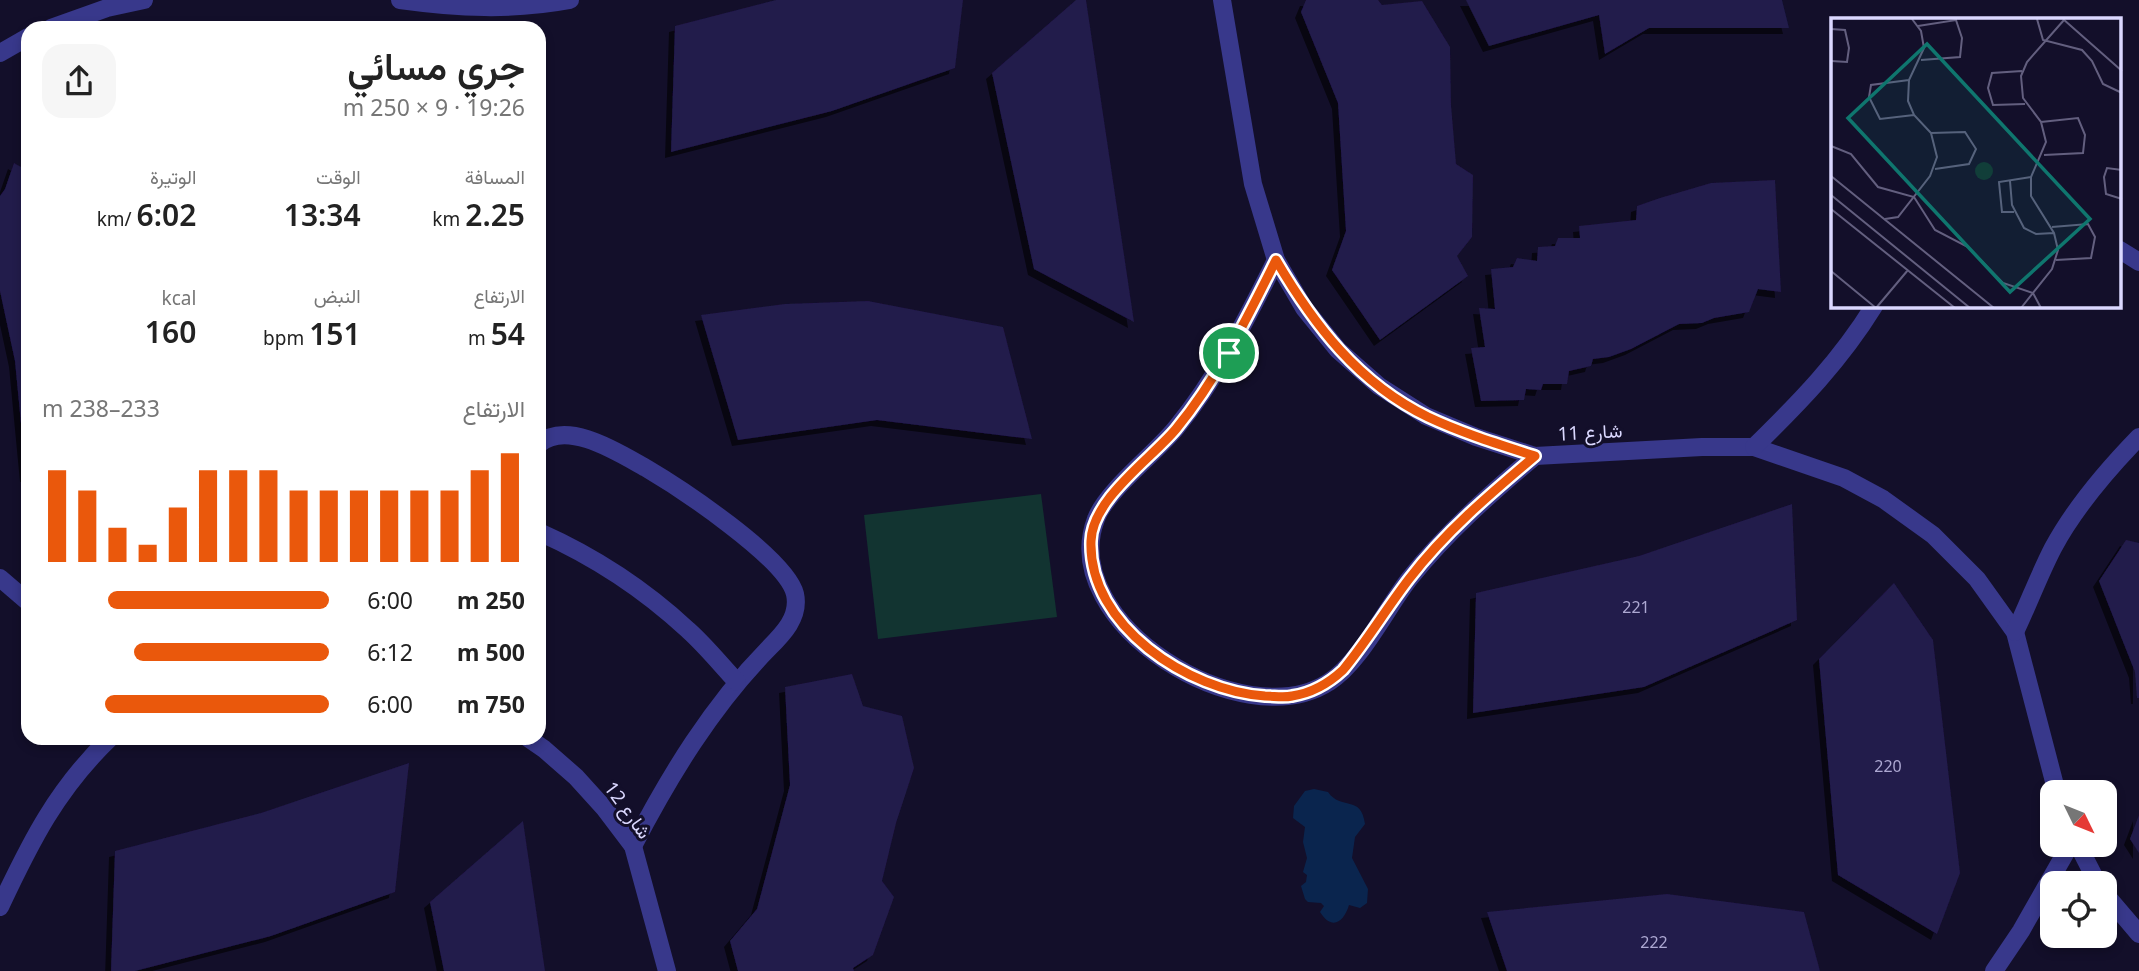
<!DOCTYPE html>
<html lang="ar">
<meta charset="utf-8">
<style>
:root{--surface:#fff;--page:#f6f6f6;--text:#222;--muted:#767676;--accent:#ea580c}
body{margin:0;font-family:"Noto Sans",Vazirmatn,sans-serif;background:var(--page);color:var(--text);direction:rtl;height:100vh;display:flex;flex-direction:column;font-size:26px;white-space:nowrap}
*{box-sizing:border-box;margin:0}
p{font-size:23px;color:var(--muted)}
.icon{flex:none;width:38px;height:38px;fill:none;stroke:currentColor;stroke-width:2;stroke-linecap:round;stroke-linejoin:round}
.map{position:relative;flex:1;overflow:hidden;direction:ltr}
.drawer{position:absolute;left:21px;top:21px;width:525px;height:724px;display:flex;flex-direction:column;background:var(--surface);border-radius:21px;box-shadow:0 4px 10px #0003;direction:rtl}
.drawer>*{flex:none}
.needle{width:46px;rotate:133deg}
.tools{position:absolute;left:2040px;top:780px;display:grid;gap:14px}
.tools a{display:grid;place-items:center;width:77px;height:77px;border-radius:14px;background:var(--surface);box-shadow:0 4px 10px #0003;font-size:35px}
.pin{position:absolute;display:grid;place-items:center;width:60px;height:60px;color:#fff;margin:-30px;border:4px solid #fff;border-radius:50%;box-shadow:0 2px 7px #0007}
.round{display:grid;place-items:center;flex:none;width:74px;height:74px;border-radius:21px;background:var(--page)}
.summary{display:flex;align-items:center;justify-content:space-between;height:119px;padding:0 21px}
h1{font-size:38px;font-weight:600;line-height:52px}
.stats{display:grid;grid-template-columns:repeat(3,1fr);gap:10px;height:119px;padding:7px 21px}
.stats div{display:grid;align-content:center}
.stats b{font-size:30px;font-weight:600}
.stats small{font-size:19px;font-weight:400}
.stats p{font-size:19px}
.chart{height:196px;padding:14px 21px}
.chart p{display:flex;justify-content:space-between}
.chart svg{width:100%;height:126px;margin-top:7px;stroke:var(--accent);stroke-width:6}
ul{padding:0 21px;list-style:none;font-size:23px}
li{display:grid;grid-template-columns:112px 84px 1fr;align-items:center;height:52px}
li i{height:18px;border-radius:9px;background:var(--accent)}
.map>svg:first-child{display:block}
.green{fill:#123431}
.water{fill:#0a254e}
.building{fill:#221a4b;filter:url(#shadow)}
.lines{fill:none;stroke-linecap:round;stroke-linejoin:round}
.minor{stroke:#38388b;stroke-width:18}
.route-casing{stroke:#fff;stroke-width:14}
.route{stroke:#ea580c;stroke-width:9}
.labels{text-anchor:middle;stroke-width:6;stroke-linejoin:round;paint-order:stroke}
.number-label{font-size:16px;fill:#ada8d2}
.street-label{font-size:19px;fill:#dbd8ff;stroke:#130f2a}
.inset-road{fill:none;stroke:#635f7f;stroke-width:2}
.view{fill:#0f766e;fill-opacity:0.15;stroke:#0f766e;stroke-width:3.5}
.inset-edge{fill:none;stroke:#dbd8ff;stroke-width:3.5}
</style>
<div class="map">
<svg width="2139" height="971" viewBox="0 0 2139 971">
<defs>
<filter id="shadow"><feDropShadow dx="-6" dy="6" stdDeviation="0" flood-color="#0009"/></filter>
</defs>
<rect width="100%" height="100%" fill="#130f2a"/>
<polygon class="green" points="1041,494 1057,617 878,639 864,515"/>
<path class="water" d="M1314 789 1328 792C1341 811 1361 794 1365 824L1355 837 1352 858 1368 889 1367 903 1360 908 1349 905C1344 922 1332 931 1320 912L1324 906 1321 903 1308 902 1305 899 1301 886 1306 882 1307 875 1303 872 1307 858 1303 842 1305 827 1293 818 1294 806 1305 791Z"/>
<g class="building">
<polygon points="776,0 963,0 955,68 832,111 671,152 675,26"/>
<polygon points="1076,0 1086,0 1134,322 1034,269 992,73"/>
<polygon points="1306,0 1378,0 1382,5 1422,1 1450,47 1451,105 1456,164 1473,175 1472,237 1457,256 1468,276 1380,340 1332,270 1346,231 1338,103 1301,12"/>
<polygon points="1466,0 1782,0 1789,28 1649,28 1605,54 1599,15 1489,46"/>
<polygon points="14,163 28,171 28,476 26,476 15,361 0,291 0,196 5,189"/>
<polygon points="1775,180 1781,292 1758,289 1749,312 1714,318 1702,323 1679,324 1631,349 1609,357 1593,359 1591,366 1569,371 1567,384 1543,384 1541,390 1526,389 1524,400 1481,401 1471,348 1485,347 1479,308 1495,309 1491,269 1513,267 1517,258 1537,261 1538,247 1555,246 1558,238 1580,238 1579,226 1636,220 1637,206 1660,198 1711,183"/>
<polygon points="868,301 1003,327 1032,439 877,420 738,440 701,315 785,304"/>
<polygon points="1792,504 1797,620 1644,687 1473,713 1476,593 1639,556"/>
<polygon points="2126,540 2139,543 2139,698 2137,698 2135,672 2099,581"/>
<polygon points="1894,583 1933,640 1960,873 1937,934 1838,875 1819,659"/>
<polygon points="852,674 863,706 902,716 914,768 896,823 882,881 894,897 873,955 853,968 854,971 738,971 730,941 757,909 790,785 785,687"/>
<polygon points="409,763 395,892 271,936 135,971 111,971 115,851 261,813"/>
<polygon points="2139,815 2139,853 2130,839"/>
<polygon points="523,821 545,971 444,971 430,902"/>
<polygon points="1667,894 1804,912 1820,971 1507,971 1487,912"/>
</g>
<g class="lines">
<g class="minor">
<path d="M400 0C458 8 511 11 570 0"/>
<polyline points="1222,0 1253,184 1276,260 1304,308 1338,350 1379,386 1426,416 1476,437 1535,456 1702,447 1754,447 1844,478 1883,499 1933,535 1977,579 2015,632 2057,793"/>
<polyline points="51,28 107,8 144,0"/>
<polyline points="0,53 28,37"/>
<polyline points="2120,250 2139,262"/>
<path d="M1276 260C1247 318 1218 377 1176 428 1156 453 1106 491 1096 519 1056 623 1243 738 1329 682 1360 663 1387 607 1410 578 1447 532 1490 494 1535 456"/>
<path d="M539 444C567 419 619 453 646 468 680 488 786 558 795 594 800 617 783 634 768 649 712 706 670 775 633 846"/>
<path d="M1754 447C1800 402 1840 361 1874 306"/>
<path d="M539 532C593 556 645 590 688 630 706 646 721 665 737 682"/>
<polyline points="0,578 28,602"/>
<path d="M2015 632C2028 605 2039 575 2053 548 2075 507 2106 471 2139 437"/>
<polyline points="528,738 544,749 576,777 605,809 633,846 667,971"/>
<polyline points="2078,845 2098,884"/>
<polyline points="2105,894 2139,934"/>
<path d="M0 907C31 841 57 789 110 738"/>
<polyline points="1994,971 2021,931 2070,845"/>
</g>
</g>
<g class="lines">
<defs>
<path id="route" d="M1276 260C1314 325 1358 383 1428 417 1462 433 1498 444 1535 456 1490 494 1445 532 1409 579 1386 609 1367 641 1343 670 1328 684 1312 693 1292 696 1283 698 1274 696 1265 696 1189 691 1088 626 1091 541 1092 499 1151 459 1176 429 1218 378 1247 318 1276 260Z"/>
</defs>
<use href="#route" class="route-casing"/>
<use href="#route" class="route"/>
</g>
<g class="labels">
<g class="number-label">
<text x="1636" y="613">221</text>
<text x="1888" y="772">220</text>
<text x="1654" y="948">222</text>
</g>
<g class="street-label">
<text transform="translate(1590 432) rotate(-3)" y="7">شارع 11</text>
<text transform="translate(628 810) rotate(54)" y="7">شارع 12</text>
</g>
</g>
<g transform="translate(1831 18)">
<rect width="290" height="290" fill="#130f2a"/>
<path d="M144 153a9 9 0 1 1 18 0a9 9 0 1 1-18 0Z" fill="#123431"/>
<path class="inset-road" d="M206 1 212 22 251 32 261 43 272 66 291 75M232 1 291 53M87 8 125 2 131 20 129 39 90 42M0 11 14 12 18 30 16 44 0 43M191 53 161 55 157 70 162 87 194 86M78 62 40 67 38 79 49 101 83 97M210 104 247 100 254 117 252 135 213 137M100 115 134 114 145 131 138 146 104 151M0 128 20 136 47 169 83 179 104 212 137 229 172 265 202 275 210 290M291 152 276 150 273 159 275 176 291 181M0 158 163 290M179 163 181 187 193 210 205 216 223 215M0 177 139 290M0 191 124 290M183 194H171L168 164 200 159M54 201 67 199 99 158 106 139 100 115 83 97 77 83 78 62 93 30 90 13 81 1M221 209 257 206 264 219 260 240 225 242M0 253 45 290M45 290 77 252M190 290 221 251 227 232 223 215 200 178V159L215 124 210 104 192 80 190 58 196 44 233 2"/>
<path class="view" d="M96 26 259 201 179 274 17 100Z"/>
<rect width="290" height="290" class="inset-edge"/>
</g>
</svg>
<div class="tools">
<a><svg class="needle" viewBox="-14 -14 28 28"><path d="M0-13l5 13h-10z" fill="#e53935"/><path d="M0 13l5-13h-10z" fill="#767676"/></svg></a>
<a><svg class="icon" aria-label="locate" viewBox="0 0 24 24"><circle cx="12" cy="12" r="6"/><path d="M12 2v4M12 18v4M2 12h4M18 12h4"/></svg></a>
</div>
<div class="pin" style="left:1229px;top:353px;background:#1e9e55"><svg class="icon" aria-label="arrive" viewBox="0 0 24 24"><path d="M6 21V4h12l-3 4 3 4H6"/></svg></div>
<section class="drawer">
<div class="summary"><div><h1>جري مسائي</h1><p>19:26 · 9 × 250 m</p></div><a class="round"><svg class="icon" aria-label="share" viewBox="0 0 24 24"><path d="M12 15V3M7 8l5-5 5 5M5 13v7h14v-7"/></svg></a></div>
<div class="stats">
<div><p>المسافة</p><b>2.25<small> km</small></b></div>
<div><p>الوقت</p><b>13:34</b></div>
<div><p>الوتيرة</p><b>6:02<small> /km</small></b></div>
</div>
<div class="stats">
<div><p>الارتفاع</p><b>54<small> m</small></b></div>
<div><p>النبض</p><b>151<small> bpm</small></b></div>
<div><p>kcal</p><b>160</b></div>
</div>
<div class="chart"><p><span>الارتفاع</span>233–238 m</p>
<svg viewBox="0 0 160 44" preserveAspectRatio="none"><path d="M5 44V12M15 44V19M25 44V32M35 44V38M45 44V25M55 44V12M65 44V12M75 44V12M85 44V19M95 44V19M105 44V19M115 44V19M125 44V19M135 44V19M145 44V12M155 44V6"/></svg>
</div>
<ul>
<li><b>250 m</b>6:00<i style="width:77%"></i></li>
<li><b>500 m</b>6:12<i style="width:68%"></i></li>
<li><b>750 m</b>6:00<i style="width:78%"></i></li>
</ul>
</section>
</div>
